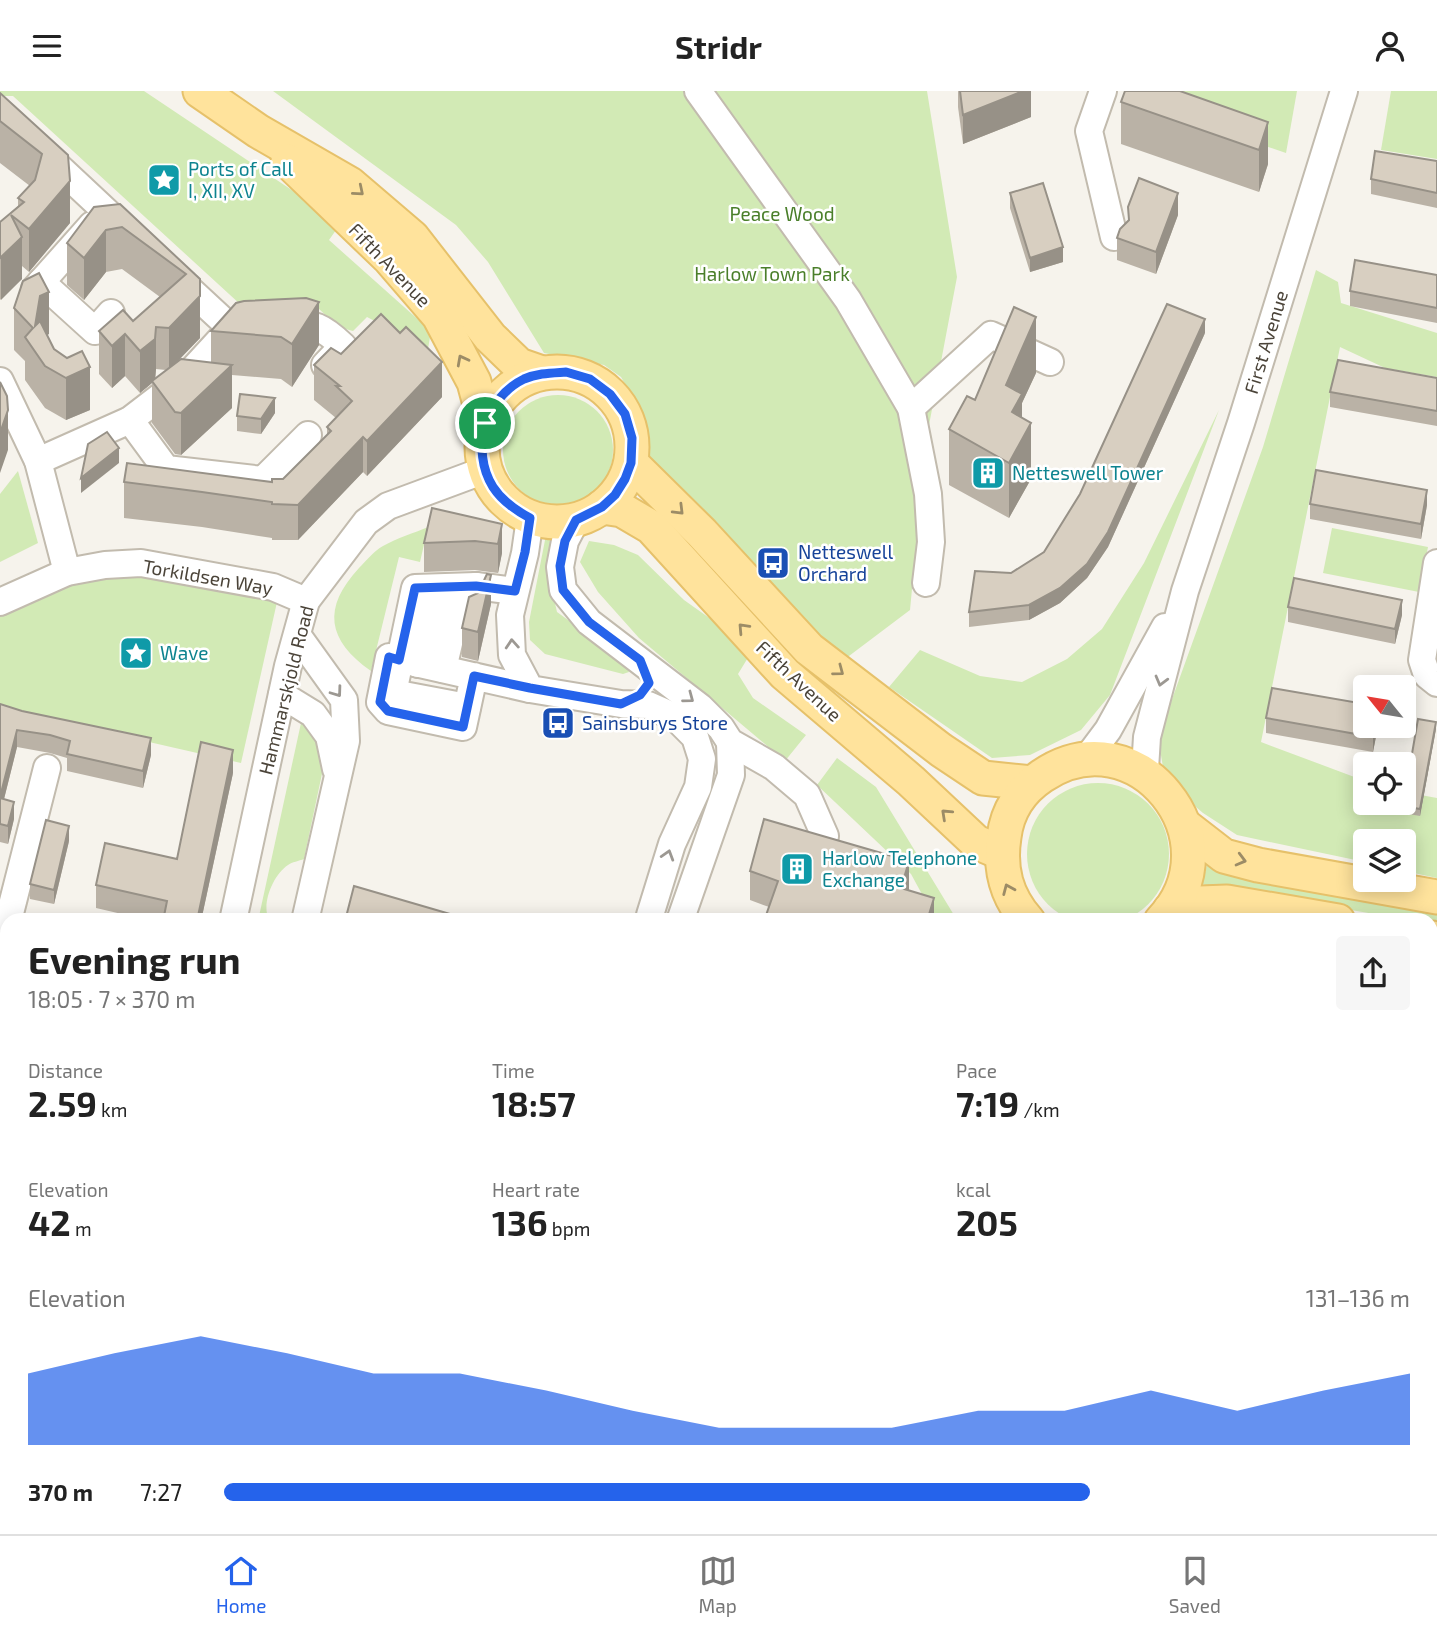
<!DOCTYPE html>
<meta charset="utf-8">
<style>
:root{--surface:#fff;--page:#f6f6f6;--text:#222;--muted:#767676;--line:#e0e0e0;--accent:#2563eb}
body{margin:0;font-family:"Exo 2",sans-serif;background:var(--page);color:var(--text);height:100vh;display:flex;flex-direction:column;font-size:26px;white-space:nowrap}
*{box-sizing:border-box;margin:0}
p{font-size:23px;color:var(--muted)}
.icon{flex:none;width:38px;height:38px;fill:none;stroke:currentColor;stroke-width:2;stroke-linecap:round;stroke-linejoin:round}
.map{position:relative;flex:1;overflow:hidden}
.drawer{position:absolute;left:0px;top:822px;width:1438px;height:621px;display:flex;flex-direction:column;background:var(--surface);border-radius:21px 21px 0 0;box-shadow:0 4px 18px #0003}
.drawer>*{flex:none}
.needle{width:46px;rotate:300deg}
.fabs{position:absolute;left:1353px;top:584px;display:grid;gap:14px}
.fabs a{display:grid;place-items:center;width:63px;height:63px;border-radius:7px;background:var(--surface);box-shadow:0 4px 18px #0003;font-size:35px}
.pin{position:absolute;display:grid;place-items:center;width:60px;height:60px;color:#fff;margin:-30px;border:4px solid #fff;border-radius:50%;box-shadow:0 2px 7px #0007}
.round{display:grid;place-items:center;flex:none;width:74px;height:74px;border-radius:7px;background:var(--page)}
.summary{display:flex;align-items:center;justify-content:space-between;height:119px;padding:0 28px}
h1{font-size:38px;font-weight:700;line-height:52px}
.stats{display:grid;grid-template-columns:repeat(3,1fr);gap:10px;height:119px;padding:7px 28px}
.stats div{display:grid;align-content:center}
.stats b{font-size:35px;font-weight:700}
.stats small{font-size:19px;font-weight:400}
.stats p{font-size:19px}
.chart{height:196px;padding:14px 28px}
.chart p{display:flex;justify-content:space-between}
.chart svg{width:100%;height:126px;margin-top:7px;fill:var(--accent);opacity:.7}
ul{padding:0 28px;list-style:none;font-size:23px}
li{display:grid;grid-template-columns:112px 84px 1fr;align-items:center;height:52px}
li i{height:18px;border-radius:9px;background:var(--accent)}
header{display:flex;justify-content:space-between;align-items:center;height:91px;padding:0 28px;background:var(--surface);font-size:32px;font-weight:700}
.menu{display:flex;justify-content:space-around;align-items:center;height:98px;border-top:2px solid var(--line);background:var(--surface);font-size:19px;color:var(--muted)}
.menu a{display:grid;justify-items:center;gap:4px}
.menu .active{color:var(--accent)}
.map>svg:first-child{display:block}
.green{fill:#d2eab5}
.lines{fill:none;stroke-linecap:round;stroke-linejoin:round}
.minor-casing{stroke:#c2bbae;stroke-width:30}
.major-casing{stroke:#e6c16a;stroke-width:37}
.minor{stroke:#fff;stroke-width:26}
.major{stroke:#ffe39c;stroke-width:33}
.wall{fill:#bab2a6;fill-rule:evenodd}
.shaded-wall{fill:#979187}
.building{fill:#d8cfc1;stroke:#979187;stroke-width:2}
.oneway{stroke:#9c8c66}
.oneway2{stroke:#9c9892}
.route-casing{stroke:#fff;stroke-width:14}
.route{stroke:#2563eb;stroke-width:9}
.labels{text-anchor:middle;stroke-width:5;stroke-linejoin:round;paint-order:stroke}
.culture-label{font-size:19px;fill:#0d838f;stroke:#fff;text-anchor:start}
.park-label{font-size:19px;fill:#4a7f2a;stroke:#fff}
.street-label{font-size:19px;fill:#4b4439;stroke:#fff}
.transit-label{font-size:19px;fill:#164399;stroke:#fff;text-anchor:start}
</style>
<header><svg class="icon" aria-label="menu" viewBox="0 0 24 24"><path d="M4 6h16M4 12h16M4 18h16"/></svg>Stridr<svg class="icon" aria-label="person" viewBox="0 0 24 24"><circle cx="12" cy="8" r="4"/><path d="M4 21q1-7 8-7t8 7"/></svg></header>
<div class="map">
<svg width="1437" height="1443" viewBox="0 0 1437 1443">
<rect width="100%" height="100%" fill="#f6f3ec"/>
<g class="green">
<polygon points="0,0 144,0 341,132 329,149 431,240 428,258 367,226 353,240 338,236 318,217 241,214 13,5 0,5"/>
<polygon points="273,0 927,0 957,186 926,350 910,519 845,568 702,442 631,372 632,340 628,335 634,308 621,286 604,274 544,262 488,171 456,134"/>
<polygon points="1136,0 1297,0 1286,62 1132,10"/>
<polygon points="1391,0 1437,0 1437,68 1381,59"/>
<polygon points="1316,179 1338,191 1341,212 1437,242 1437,286 1385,277 1340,256 1261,651 1365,690 1365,712 1404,712 1404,701 1437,707 1437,787 1404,780 1404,751 1365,751 1365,771 1237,744 1203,722 1182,704 1163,676 1158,647 1263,356"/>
<circle cx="558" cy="359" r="55"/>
<polygon points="1219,319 1110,604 1081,639 1030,664 992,667 889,596 920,559 980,585 1022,591 1067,568 1102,538 1144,472"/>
<polygon points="18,380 38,452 0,471 0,403"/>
<path d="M428 436 420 471 399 466 371 580C327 549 322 517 359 477 366 470 374 460 383 455 397 447 414 442 428 436Z"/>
<polygon points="1332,437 1428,456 1419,501 1323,482"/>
<polygon points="546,444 556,446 551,495 557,521 626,571 629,581 623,583 545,563 530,549 529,531"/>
<polygon points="589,450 614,454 638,464 684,509 739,548 749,565 738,583 753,607 806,644 785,670 639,547 598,501 580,471"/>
<polygon points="122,479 277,511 241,672 0,617 0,524 43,498"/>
<path d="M301 632 319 641 327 659 304 768C299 770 292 771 288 774 273 784 261 813 269 829L258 830Z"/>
<polygon points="837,667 876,696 957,829 936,829 911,783 817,694"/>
<circle cx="1098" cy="763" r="71"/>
<polygon points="1208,762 1437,818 1437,834 1432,833 1432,830 1409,829 1200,793 1206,779"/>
<polygon points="37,1437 539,1437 568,1441 601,1437 688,1437 687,1443 36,1443"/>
</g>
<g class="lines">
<defs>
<g id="minor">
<polyline points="698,0 848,209 911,317 928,403 931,451 926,492"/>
<polyline points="1103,0 1089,40 1114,146"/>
<polyline points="0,24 4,25 127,140"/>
<polyline points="41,191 95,240 111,222"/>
<polyline points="35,198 92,134"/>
<path d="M285 233C314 231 323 236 343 255L325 274"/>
<polyline points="0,290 38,370 67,481"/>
<polyline points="911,317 991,244 1050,271"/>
<polyline points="130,329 166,378 263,389 308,344"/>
<polyline points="38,370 130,329 186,286 231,237 176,186"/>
<polyline points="530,427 525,462 510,524 512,564 530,598 621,613 648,614 675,626 695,646 702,668 698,696 672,753 650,824 650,830"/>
<polyline points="576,429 565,450 560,476 563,499 589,531 700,616 721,637 730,651 774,676 807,704 825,745"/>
<polyline points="1437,472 1422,569 1427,584 1437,592"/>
<polyline points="0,511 67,481 105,474 141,472 273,496 306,510"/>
<polyline points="298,545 344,609 346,650 305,830"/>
<polyline points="418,573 434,512 467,520 476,495 515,500"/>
<polyline points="443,578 457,518"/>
<polyline points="474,585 463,636 388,620 380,611 389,566 530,598"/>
<polyline points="282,604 313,623 329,645 336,678"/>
<polyline points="467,616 393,602 415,497 476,495"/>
<polyline points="1087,667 1108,639 1165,536"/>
<polyline points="1158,693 1145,678 1147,646 1185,500 1241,332 1344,0"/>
<polyline points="8,830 47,677"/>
<polyline points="233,830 288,575 306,510 366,431 388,415 485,379"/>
<polyline points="680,830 731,684 730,651"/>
<polyline points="2,854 7,835"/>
<polyline points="0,926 7,930"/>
<polyline points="1432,1011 1437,1013"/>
<polyline points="1432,1181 1437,1154"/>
<polyline points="0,1204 7,1205"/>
<polyline points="1432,1236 1437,1237"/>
<polyline points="0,1321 7,1293"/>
<polyline points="1432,1340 1437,1341"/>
<polyline points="486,1437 490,1443"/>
<polyline points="1000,1443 1001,1437"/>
<polyline points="1027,1443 1027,1437"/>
<polyline points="1213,1443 1214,1437"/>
<polyline points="1383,1443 1385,1437"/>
</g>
<g id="major">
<polyline points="200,0 258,40 350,93 412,146 490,246 519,274 542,282"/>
<polyline points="288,70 389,167 439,225 474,291 485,332"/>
<circle cx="557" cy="356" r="75"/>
<polyline points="631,372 702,442 809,558 941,659 983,687 1032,692"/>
<polyline points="602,416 622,419 651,436 785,583 911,690 976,751 1002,762"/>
<polyline points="1184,734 1224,765 1258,774 1437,806"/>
<polyline points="1170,819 1200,812 1227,811 1338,830"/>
<path d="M1028 830C1006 805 999 778 1004 746 1007 720 1021 699 1042 685 1136 621 1239 749 1161 830"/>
<polyline points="1432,847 1437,848"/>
</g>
</defs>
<use href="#minor" class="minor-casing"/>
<use href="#major" class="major-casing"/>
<use href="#minor" class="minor"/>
<use href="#major" class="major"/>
</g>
<g class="wall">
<polygon points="958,0 1031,0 1031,26 963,53 958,16"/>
<polygon points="0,2 68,64 70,132 29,181 22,175 22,188 0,209 0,131 18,115 18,107 30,95 0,72"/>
<polygon points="1121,11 1268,31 1268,73 1259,101 1121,53"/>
<polygon points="1437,70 1437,117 1371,103 1371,88"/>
<polygon points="1010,102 1063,171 1030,181 1010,117"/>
<path d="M94 116 200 188V247L178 270 211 272V240L236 212 319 254 292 296 281 288 232 284V317L181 364 175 363 152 332V292L140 302 125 285 112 297 99 283V240L133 230 160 206 122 178 106 181 84 209 67 194V152ZM156 278 166 279 155 288Z"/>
<polygon points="1128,116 1178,124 1156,183 1117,169 1117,147 1128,130"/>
<polygon points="1437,184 1437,232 1350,215 1350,200"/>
<polygon points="14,217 49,243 47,244 54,258 90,319 66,329 45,317 25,289 25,270 14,259"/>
<polygon points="1205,242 1108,456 1087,487 1060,512 1029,529 969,536 969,521 1044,461"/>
<polygon points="341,263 442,306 367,385 363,381 298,449 272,449 272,447 202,436 124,427 124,391 272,391 283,388 327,344 327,336 336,327 314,309 314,274"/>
<polygon points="1036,282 1022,312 1022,327 1031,388 1009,427 949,394 949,338 975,309"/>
<polygon points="1437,287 1437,335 1330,316 1330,301"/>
<polygon points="275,322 261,343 237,340 237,325"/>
<polygon points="1310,413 1427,414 1421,448 1310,428"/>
<polygon points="502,433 502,462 498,482 475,479 424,481 424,452"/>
<polygon points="491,513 478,570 462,566 462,537"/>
<polygon points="1288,516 1402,524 1395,553 1288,531"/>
<polygon points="0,613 151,664 143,697 67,680 67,667 50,662 17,656 4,708 14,728 8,753 0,751"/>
<polygon points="1266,627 1378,635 1373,661 1266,642"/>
<polygon points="1436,638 1420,725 1403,722 1403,715"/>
<polygon points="233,682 201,830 152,830 96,817 96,794 177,768"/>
<polygon points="69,750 54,813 30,808 30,793"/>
<polygon points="750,780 909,799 934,830 769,816 750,809"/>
<polygon points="0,857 7,859 7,898 0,896"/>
<polygon points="1432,1023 1437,1024 1437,1139 1432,1139"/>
<polygon points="7,1112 7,1170 0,1168 0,1114"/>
<rect x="1432" y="1168" width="5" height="53"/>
<polygon points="1437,1260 1437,1325 1432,1325 1432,1282"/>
</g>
<g class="shaded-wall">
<polygon points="1023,0 1031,0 1031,26 963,53 963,24"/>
<polygon points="1268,31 1268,73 1259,101 1259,59"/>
<polygon points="70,90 70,132 29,181 29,138"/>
<polygon points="1178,102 1178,124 1156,183 1156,161"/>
<polygon points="106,139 106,181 84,209 84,167"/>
<polygon points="22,146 22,188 1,209 1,167"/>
<polygon points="1063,156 1063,171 1030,181 1030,167"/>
<polygon points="49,201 49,243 40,247 35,235 40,205"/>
<polygon points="200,205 200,247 169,279 169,237"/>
<polygon points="319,211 319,254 292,296 292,253"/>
<polygon points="1036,226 1036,282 1022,312 1022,348 1031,332 1031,388 1009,427 1009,372 1006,294"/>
<polygon points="1205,228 1205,242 1108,456 1087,487 1060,512 1029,529 1029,514"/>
<polygon points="156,236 156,278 155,290 152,290 152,292 140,302 140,260"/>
<polygon points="125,243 125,285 112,297 112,255"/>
<polygon points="442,271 442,306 367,385 367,350"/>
<polygon points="232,274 232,317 181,364 181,322"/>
<polygon points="90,276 90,319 66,329 66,287"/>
<polygon points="275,307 275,322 261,343 261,328"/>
<polygon points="8,319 8,359 0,382 0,342"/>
<polygon points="363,346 363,381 298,449 298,414"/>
<polygon points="119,357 119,372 81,402 81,387"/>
<polygon points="1427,399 1427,414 1421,448 1421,433"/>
<polygon points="502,433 502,462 498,482 498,453"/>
<polygon points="491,484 491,513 478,570 478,541"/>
<polygon points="1402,509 1402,524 1395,553 1395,538"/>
<polygon points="1436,631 1436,638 1420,725 1420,718"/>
<polygon points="1375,635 1378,635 1373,661 1373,646"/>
<polygon points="17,639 17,656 0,724 0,706"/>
<polygon points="151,647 151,664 143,697 143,680"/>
<polygon points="233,659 233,682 201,830 197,830"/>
<polygon points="14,711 14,728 8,753 8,735"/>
<polygon points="69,735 69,750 54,813 54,799"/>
<polygon points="909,770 909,800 901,797"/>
<polygon points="934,807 934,830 927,830"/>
<polygon points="25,1437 28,1437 27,1443 24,1443"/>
</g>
<g class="building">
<polygon points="960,0 1023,0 963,24"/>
<polygon points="1125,0 1180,0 1268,31 1259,59 1121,11"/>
<polygon points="0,2 68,64 70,90 29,138 11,124 22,146 0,167 0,131 24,111 18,107 35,89 42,63 0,30"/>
<polygon points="1375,60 1437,70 1437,102 1371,88"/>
<polygon points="1139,87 1178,102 1156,161 1117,147 1120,138 1129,129 1128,116"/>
<polygon points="1043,92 1063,156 1030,167 1010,102"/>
<polygon points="120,113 200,188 200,205 169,237 156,236 155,248 140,260 125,243 112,255 99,240 123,219 133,230 186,183 122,136 106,139 84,167 67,152 94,116"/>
<polygon points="1355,169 1437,184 1437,217 1350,200"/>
<polygon points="39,182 49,201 40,205 35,235 40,230 54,258 67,267 82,260 90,276 66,287 45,275 25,246 33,237 14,217 23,190"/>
<polygon points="306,207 319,211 292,253 281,246 211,240 236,212 244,210"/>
<polygon points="1167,213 1205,228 1108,441 1087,473 1060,497 1029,514 969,521 975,480 1011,482 1044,461 1080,403"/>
<polygon points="1014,216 1036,226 1006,294 1022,303 1012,321 1031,332 1009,372 949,338 967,305 975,309"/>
<polygon points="381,223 400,242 406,236 442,271 367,350 363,346 298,414 272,413 272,411 202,401 124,391 127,372 272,391 272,388 283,388 331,340 327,336 352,310 336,295 340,295 314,274 331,257 341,263"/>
<polygon points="181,268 232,274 181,322 175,321 152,290"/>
<polygon points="1338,269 1437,287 1437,320 1330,301"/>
<polygon points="0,291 7,305 8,319 0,342"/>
<polygon points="240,303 275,307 261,328 237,325"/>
<polygon points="107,341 119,357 81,387 88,353"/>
<polygon points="1316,379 1427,399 1421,433 1310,413"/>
<polygon points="432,417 502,433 498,453 475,450 424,452"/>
<polygon points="487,483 491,484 478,541 462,537 469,506 478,502"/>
<polygon points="1294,487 1402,509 1395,538 1288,516"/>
<polygon points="1272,597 1365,613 1365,635 1375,635 1373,646 1266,627"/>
<polygon points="0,613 22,620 151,647 143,680 67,663 70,650 50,644 17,639 0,706"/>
<polygon points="1418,628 1436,631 1420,718 1403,715"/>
<polygon points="201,651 233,659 197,830 163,830 167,810 96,794 105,752 177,768"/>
<polygon points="0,707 14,711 8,735 0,733"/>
<polygon points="764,728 909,770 901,797 934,807 927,830 764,830 778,790 750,780"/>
<polygon points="46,729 69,735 54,799 30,793"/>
<polygon points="354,795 474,830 345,830"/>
<polygon points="0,857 7,859 7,879 0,877"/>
<polygon points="1432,1023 1437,1024 1437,1036 1435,1045 1437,1046 1437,1111 1432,1112"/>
<polygon points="1,1111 7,1112 7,1155 0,1153"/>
<polygon points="1432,1168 1437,1168 1437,1194 1432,1193"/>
<polygon points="1436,1260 1437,1260 1437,1303 1432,1303 1432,1282"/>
<polygon points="0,1381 7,1382 7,1437 25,1437 24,1443 0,1443"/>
<polygon points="1227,1437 1260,1437 1288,1443 1289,1437 1380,1437 1379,1443 1225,1443"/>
</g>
<defs><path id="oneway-chevron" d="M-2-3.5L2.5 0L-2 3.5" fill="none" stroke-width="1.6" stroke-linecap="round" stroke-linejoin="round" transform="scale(1.75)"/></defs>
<g class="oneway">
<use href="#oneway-chevron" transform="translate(359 100) rotate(40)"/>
<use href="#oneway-chevron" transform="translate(462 269) rotate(-118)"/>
<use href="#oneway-chevron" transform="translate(679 419) rotate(45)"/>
<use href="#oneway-chevron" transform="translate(743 537) rotate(-133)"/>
<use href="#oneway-chevron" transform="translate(839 580) rotate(37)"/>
<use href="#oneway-chevron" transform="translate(946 723) rotate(-137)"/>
<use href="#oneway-chevron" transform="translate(1241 769) rotate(15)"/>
<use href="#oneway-chevron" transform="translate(1008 798) rotate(-113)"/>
</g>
<g class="oneway2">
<use href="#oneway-chevron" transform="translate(512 553) rotate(-94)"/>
<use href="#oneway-chevron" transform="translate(1161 590) rotate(105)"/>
<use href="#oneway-chevron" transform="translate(337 601) rotate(54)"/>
<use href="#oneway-chevron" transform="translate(689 607) rotate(37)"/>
<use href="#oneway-chevron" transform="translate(668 764) rotate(-73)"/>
</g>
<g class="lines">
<defs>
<path id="route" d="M566 281 590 288 610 303 625 323 632 347 631 372 625 388 615 404 602 416 576 429 565 450 560 475 563 499 589 531 640 569 649 592 640 604 621 613 530 597 474 585 463 636 388 620 380 611 389 566 399 569 415 497 476 495 515 500 525 461 530 427C515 419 502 410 493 396 470 359 485 307 524 288 538 282 552 282 566 281Z"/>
</defs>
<use href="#route" class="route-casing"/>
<use href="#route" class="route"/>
</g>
<defs>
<symbol id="sight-square" viewBox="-11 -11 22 22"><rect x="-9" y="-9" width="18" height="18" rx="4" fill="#0f9aa8" stroke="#fff"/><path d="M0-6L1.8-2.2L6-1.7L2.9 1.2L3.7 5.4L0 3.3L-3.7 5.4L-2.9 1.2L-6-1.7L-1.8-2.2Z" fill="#fff"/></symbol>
<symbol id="building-square" viewBox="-11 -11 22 22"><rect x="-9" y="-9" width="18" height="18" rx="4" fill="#0f9aa8" stroke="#fff"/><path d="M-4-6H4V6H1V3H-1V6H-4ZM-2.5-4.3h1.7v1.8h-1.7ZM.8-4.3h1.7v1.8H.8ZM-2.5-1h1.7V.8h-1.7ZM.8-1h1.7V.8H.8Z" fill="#fff"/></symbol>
<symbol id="bus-square" viewBox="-11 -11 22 22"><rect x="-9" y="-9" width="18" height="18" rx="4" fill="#1a4fb4" stroke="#fff"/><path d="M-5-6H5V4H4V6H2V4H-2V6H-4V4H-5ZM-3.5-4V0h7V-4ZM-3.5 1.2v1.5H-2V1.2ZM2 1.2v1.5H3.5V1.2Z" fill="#fff"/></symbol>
</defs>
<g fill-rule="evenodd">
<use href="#sight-square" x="145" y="70" width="38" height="38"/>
<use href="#building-square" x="969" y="363" width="38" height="38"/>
<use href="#bus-square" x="754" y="453" width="38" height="38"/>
<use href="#sight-square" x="117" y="543" width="38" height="38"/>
<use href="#bus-square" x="539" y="613" width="38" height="38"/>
<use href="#building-square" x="778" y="759" width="38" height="38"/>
</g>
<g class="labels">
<g class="culture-label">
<text x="188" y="85">Ports of Call<tspan x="188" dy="22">I, XII, XV</tspan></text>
<text x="1012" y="389">Netteswell Tower</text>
<text x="160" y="569">Wave</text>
<text x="822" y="774">Harlow Telephone<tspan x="822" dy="22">Exchange</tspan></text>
</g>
<g class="park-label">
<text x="782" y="130">Peace Wood</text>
<text x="772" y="190">Harlow Town Park</text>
</g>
<g class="street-label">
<text transform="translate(390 174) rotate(46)" y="7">Fifth Avenue</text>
<text transform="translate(1266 251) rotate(-73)" y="7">First Avenue</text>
<text transform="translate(208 486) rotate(10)" y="7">Torkildsen Way</text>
<text transform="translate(799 590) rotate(43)" y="7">Fifth Avenue</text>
<text transform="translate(286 599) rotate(-76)" y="7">Hammarskjold Road</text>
</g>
<g class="transit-label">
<text x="798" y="468">Netteswell<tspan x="798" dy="22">Orchard</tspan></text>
<text x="582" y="639">Sainsburys Store</text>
</g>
</g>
</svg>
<div class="fabs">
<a><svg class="needle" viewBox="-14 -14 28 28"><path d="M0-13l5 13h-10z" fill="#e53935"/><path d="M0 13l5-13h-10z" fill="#767676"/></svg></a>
<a><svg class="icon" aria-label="locate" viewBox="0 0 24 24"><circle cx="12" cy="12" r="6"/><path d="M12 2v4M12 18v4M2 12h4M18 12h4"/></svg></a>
<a><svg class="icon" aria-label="layers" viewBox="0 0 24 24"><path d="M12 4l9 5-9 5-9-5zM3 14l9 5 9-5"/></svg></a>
</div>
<div class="pin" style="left:485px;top:332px;background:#1e9e55"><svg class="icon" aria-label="arrive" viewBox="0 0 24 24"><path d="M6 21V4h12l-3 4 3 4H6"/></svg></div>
<section class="drawer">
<div class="summary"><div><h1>Evening run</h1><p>18:05 · 7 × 370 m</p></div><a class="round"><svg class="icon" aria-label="share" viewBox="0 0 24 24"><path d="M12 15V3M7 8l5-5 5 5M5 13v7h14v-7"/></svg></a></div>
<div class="stats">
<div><p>Distance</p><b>2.59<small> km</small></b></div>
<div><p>Time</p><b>18:57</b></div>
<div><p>Pace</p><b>7:19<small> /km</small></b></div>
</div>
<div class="stats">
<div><p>Elevation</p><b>42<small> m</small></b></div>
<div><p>Heart rate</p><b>136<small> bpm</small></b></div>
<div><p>kcal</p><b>205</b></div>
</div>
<div class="chart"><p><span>Elevation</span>131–136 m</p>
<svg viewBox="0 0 160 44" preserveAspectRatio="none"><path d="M0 44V19L10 12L20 6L30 12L40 19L50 19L60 25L70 32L80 38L90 38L100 38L110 32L120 32L130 25L140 32L150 25L160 19V44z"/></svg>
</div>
<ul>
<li><b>370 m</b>7:27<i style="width:73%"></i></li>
</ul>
</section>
</div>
<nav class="menu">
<a class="active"><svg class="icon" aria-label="home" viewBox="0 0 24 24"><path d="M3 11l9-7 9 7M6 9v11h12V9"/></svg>Home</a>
<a><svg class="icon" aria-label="map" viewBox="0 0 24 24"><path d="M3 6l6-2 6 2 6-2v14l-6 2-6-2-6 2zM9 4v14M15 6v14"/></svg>Map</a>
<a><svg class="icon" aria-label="saved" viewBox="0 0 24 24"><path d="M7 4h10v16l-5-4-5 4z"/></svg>Saved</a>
</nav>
